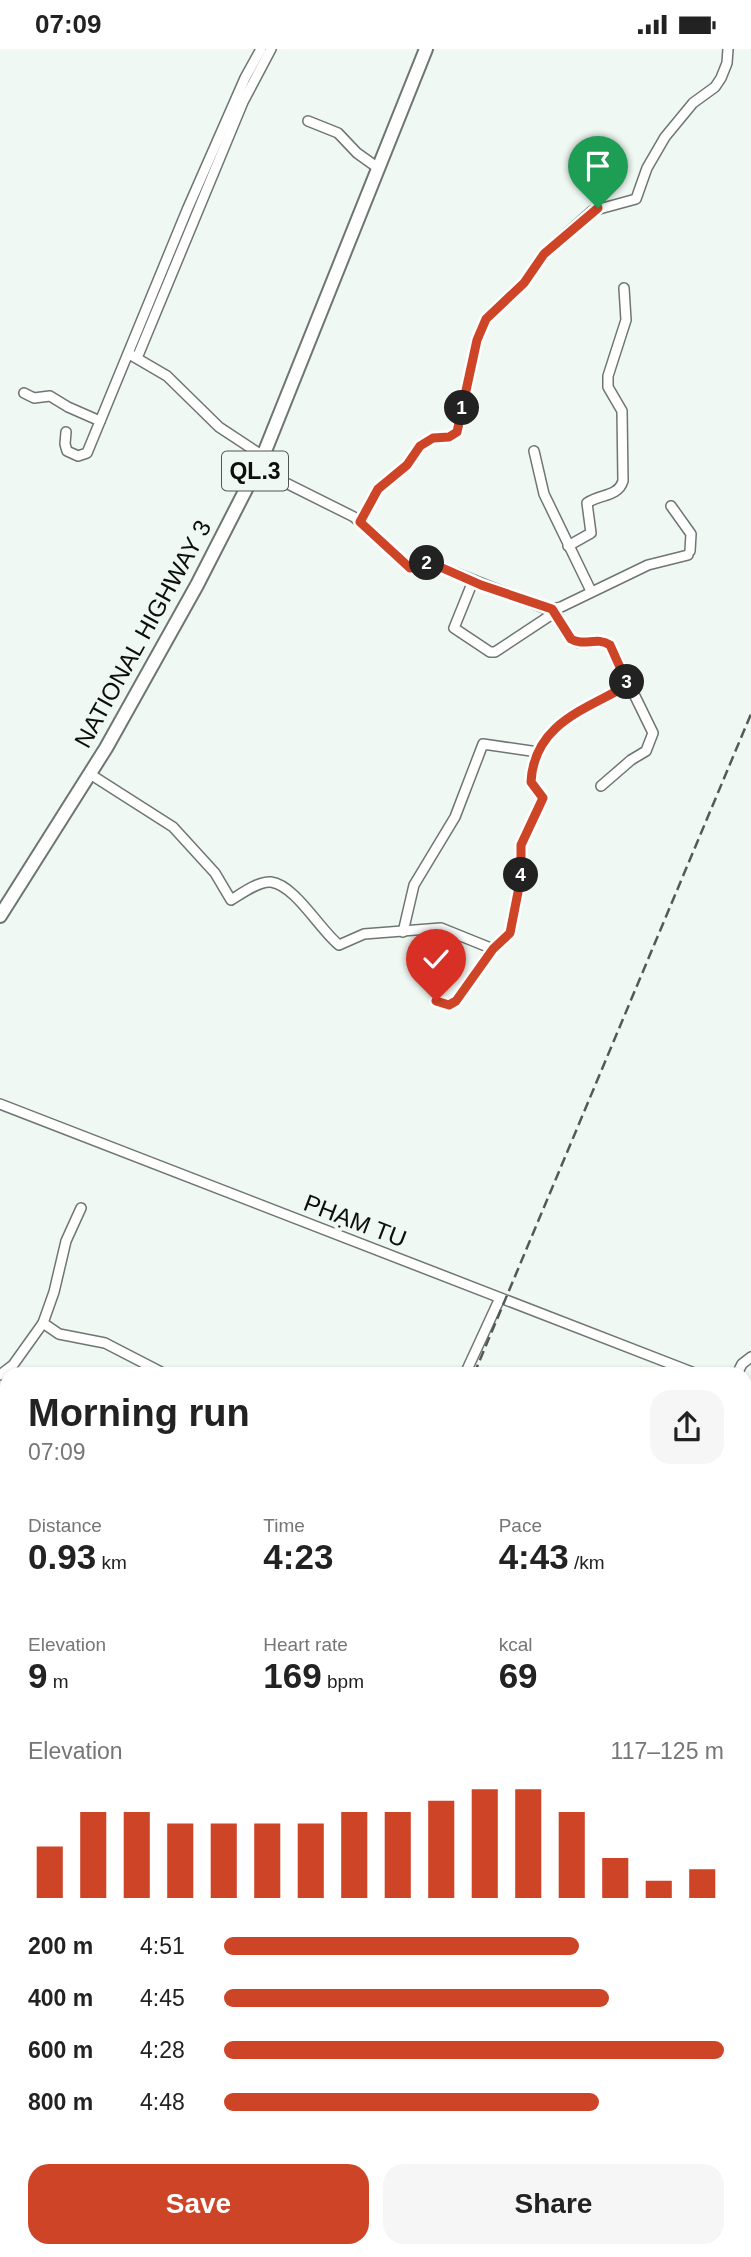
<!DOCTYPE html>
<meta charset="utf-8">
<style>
:root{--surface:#fff;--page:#f6f6f6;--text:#222;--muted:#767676;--accent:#ce4427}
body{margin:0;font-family:Arial,sans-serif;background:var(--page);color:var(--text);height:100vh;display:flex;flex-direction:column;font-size:26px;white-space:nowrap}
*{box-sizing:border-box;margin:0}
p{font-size:23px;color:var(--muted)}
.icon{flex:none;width:38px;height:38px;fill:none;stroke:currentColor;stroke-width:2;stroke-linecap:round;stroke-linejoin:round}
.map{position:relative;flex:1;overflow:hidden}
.side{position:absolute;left:0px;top:1318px;width:752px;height:891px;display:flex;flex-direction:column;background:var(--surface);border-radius:21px 21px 0 0;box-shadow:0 2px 5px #0004}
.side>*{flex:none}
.pin{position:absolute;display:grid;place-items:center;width:60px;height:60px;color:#fff;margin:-72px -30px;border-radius:50% 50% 50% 0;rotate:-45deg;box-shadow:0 0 7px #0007}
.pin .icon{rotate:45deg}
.km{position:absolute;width:35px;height:35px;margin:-18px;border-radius:50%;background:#222;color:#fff;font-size:19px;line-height:35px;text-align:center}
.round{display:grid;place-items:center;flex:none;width:74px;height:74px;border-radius:21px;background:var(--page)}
.summary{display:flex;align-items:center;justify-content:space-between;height:119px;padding:0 28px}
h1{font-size:38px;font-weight:800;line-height:52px}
.stats{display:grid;grid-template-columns:repeat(3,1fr);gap:10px;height:119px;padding:7px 28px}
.stats div{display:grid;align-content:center}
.stats b{font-size:35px;font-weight:800}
.stats small{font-size:19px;font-weight:400}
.stats p{font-size:19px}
.chart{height:196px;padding:14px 28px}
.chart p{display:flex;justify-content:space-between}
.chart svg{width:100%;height:126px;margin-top:7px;stroke:var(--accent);stroke-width:6}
.button{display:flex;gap:14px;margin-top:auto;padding:14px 28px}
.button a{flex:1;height:80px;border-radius:21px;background:var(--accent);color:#fff;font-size:28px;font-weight:800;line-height:80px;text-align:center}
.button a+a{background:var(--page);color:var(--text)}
ul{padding:0 28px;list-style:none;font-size:23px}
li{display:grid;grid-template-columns:112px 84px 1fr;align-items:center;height:52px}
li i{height:18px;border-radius:9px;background:var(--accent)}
.status{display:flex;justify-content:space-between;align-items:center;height:49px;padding:0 35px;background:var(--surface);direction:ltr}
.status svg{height:19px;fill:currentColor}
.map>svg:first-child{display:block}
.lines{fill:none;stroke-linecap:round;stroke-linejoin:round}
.minor-casing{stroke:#6f7672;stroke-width:12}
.highway-casing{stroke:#6f7672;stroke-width:16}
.minor{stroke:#fff;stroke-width:9}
.highway{stroke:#fff;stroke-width:12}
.rail{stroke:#545856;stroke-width:2.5;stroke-dasharray:10 5;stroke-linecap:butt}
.route-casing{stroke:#fff;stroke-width:14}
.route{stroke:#ce4427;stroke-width:9}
.labels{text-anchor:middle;stroke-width:7;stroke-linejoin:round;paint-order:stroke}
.shield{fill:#f0f8f3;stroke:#515553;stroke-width:2}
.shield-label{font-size:23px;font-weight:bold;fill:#0d0f0e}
.street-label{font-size:24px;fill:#0d0f0e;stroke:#f0f8f3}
</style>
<div class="status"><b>07:09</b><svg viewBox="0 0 49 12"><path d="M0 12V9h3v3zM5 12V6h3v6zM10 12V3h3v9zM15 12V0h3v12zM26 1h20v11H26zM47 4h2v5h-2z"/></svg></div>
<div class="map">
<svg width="751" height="2208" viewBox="0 0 751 2208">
<rect width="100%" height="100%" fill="#f0f8f3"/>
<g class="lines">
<defs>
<g id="minor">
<polyline points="308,72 338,84 357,104 378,119"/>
<polyline points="131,306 167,327 219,378 263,407"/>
<polyline points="137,309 243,53 271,0"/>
<polyline points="24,344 34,349 50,347 68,358 100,372"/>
<polyline points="66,383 65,395 67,402 78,407 87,404 187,161 245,29 261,0"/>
<polyline points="534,402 544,445 591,542"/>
<polyline points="256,419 354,468 410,519 431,514 544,559 552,560 561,558 648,516 688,506"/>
<polyline points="671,457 691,485 690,502"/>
<polyline points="360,473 378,440 407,416 420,397 433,389 449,389 457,383 477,291 486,270 524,234 544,205 592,162 636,150 647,119 665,88 693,54 715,38 721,29 727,14 728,0"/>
<path d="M568 497 591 484 587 454C600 445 618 448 623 432L622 362 608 338V327L626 271 624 239"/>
<polyline points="473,532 454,579 490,603 495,603 554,564"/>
<path d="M552 560C558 569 564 583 571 590 582 600 598 587 610 596L653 684 646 702 631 711 601 737"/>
<path d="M90 725 173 778 215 824 231 851C241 845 258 832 271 833 295 836 320 881 339 896L364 885 441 879 493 900"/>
<polyline points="403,883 414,836 455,768 483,695 538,703"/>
<path d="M436 952 449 956 456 952 493 900 510 884 521 828V796L543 749 531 733C535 674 583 662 628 636"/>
<polyline points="0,1055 697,1325"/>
<polyline points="43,1274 59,1285 105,1294 165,1325"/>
<polyline points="465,1325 500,1249"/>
<polyline points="737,1325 742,1315 751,1308"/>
<polyline points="0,1326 13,1316 43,1274 54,1243 66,1192 81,1159"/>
<polyline points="746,1344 751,1346"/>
<polyline points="0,1396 7,1406"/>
<polyline points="746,1686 751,1686"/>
<polyline points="0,1804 7,1805"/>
<polyline points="0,2051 7,2041"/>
<polyline points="25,2208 33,2202"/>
<polyline points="357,2208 358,2202"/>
</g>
<polyline id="highway" points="0,867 106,699 197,536 263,407 426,0"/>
</defs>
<use href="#minor" class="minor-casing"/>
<use href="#highway" class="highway-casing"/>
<use href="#minor" class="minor"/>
<use href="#highway" class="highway"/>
<g class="rail">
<polyline points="474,1325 751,665"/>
<polyline points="105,2208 108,2202"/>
</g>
</g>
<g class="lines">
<defs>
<path id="route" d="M436 952 449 956 456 952 493 900 510 884 521 828V796L543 749 531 733C534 675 584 661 628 636L610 596C597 587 584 598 571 590L552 560 481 536 431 514 410 519 360 473 378 440 407 416 420 397 433 389 449 388 457 383 477 291 486 270 524 234 544 205 598 159"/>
</defs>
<use href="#route" class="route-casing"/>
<use href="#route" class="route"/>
</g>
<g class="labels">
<rect class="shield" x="222" y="402.5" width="66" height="39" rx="5"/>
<g class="shield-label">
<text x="255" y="430">QL.3</text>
</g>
<g class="street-label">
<text transform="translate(143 585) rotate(-61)" y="8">NATIONAL HIGHWAY 3</text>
<text transform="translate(355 1172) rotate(21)" y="8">PHẠM TU</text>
</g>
</g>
</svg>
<div class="pin" style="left:598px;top:159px;background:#1e9e55"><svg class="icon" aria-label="arrive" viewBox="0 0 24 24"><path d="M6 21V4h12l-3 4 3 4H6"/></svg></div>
<div class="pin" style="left:436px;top:952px;background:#d93025"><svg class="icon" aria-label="check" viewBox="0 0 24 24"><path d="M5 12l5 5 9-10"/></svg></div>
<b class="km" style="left:462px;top:359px">1</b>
<b class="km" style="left:427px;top:514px">2</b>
<b class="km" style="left:627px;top:633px">3</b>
<b class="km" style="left:521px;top:826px">4</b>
<section class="side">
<div class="summary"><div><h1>Morning run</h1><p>07:09</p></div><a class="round"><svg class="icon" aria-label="share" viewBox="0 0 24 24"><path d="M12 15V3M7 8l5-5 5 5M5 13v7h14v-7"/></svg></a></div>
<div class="stats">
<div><p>Distance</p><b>0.93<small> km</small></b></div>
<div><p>Time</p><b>4:23</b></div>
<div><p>Pace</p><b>4:43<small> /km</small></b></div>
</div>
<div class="stats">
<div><p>Elevation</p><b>9<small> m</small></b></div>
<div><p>Heart rate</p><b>169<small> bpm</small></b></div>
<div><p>kcal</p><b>69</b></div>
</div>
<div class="chart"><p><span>Elevation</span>117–125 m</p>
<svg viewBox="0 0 160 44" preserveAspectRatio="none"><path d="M5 44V26M15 44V14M25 44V14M35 44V18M45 44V18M55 44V18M65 44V18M75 44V14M85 44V14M95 44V10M105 44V6M115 44V6M125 44V14M135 44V30M145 44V38M155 44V34"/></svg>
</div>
<ul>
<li><b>200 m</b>4:51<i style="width:71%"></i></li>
<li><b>400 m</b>4:45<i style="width:77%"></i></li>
<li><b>600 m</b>4:28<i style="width:100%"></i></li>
<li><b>800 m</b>4:48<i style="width:75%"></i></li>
</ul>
<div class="button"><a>Save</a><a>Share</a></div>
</section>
</div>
